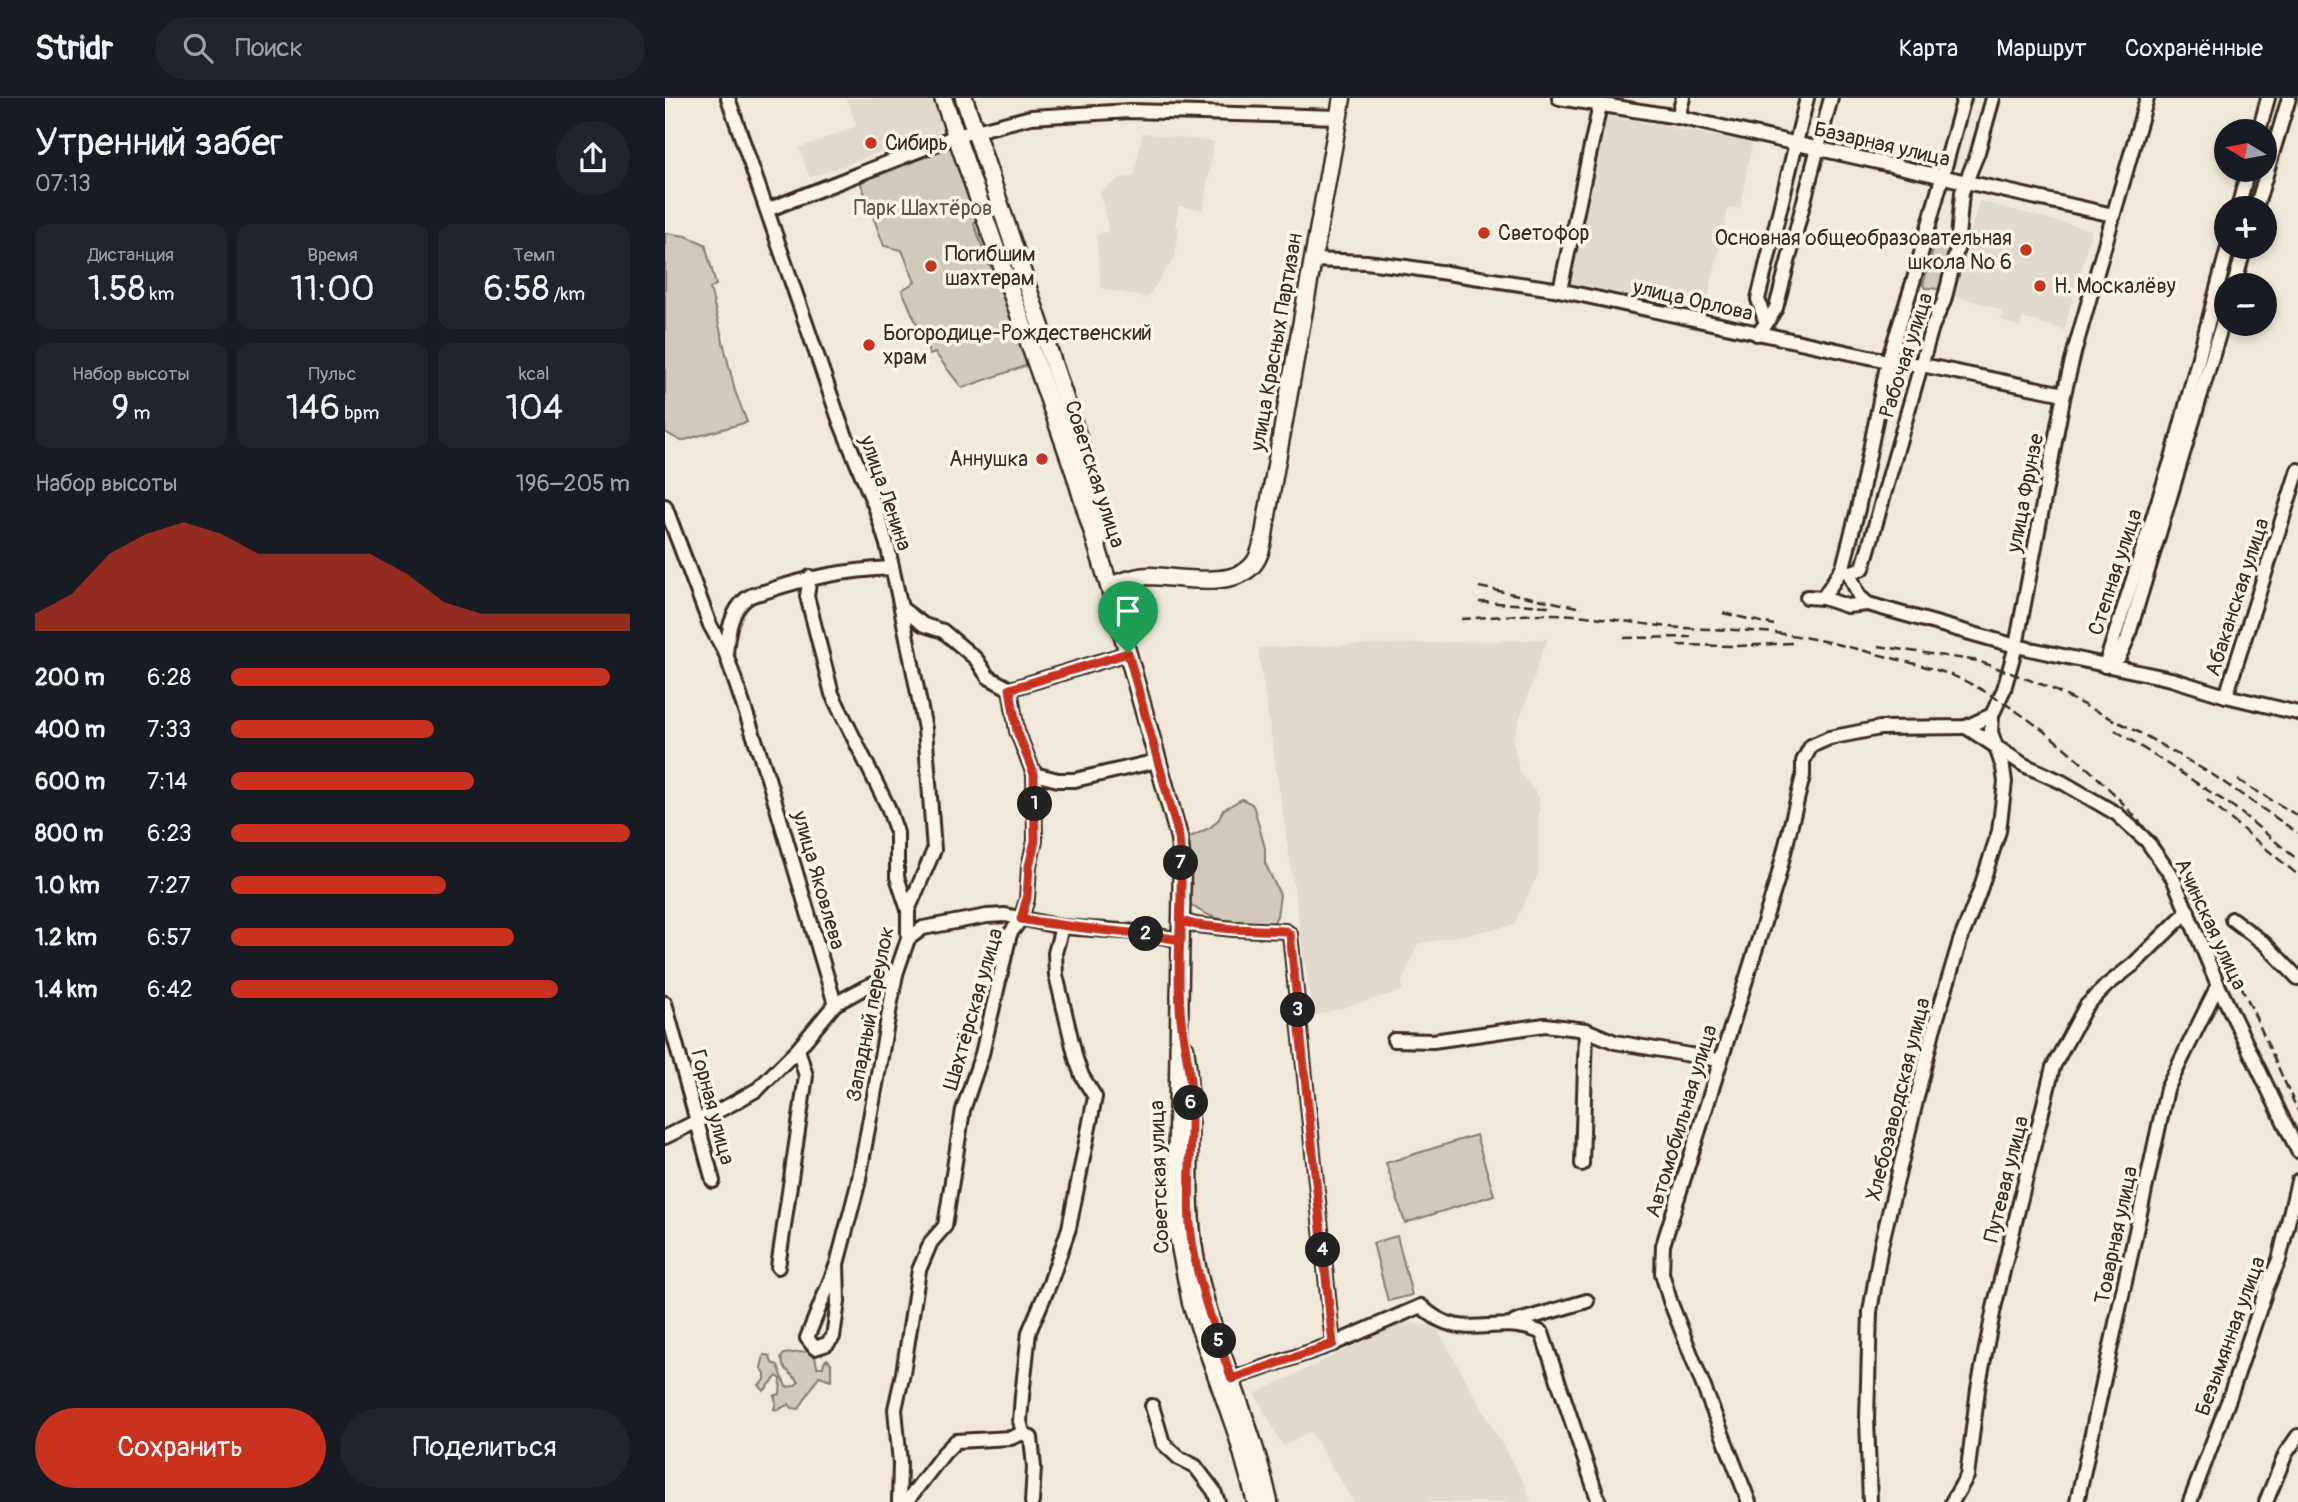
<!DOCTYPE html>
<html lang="ru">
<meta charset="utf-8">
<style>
:root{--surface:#171b24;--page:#20242c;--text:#f1f3f6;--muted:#9ea1a6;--line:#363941;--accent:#c8321e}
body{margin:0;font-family:Pangolin,sans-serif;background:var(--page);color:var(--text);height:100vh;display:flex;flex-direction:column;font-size:26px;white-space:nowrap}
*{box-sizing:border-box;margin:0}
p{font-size:23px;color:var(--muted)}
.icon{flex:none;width:38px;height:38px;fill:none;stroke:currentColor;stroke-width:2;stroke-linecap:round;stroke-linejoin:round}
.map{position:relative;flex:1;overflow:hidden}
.details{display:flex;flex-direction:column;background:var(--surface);width:665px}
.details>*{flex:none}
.needle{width:46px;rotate:280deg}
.fabs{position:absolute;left:1549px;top:21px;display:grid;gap:14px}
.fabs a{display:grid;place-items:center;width:63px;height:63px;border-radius:50%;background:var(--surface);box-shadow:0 4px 10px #0003;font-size:35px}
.pin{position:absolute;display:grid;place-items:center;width:60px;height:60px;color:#fff;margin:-72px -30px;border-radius:50% 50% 50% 0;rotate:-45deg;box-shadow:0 0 7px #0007}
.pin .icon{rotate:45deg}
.km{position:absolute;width:35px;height:35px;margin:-18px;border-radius:50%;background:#222;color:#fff;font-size:19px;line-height:35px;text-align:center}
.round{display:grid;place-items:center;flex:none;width:74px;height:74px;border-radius:37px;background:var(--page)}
.overview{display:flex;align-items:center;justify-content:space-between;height:119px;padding:0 35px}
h1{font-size:38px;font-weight:600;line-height:52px}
.stats{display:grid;grid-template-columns:repeat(3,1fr);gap:10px;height:119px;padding:7px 35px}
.stats div{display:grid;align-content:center;border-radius:14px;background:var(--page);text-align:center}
.stats b{font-size:35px;font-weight:600}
.stats small{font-size:19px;font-weight:400}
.stats p{font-size:19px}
.chart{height:196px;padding:14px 35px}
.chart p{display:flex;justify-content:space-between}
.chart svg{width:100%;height:126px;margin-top:7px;fill:var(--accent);opacity:.7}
.primary-button{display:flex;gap:14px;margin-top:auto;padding:14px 35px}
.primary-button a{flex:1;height:80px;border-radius:42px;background:var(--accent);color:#fff;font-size:28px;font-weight:600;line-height:80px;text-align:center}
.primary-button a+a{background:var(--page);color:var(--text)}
ul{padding:0 35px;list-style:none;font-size:23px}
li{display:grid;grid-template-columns:112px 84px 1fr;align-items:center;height:52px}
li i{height:18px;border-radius:9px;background:var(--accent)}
header{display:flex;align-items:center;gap:42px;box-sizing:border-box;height:98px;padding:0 35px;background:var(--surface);border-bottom:2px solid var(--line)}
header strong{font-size:33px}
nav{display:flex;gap:38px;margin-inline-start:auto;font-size:24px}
.search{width:490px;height:63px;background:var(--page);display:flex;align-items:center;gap:18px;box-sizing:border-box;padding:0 24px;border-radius:38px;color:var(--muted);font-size:26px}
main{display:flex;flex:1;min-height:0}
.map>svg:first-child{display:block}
.built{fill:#e1d9c9}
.green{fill:#d2c9ba;stroke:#867a6c;stroke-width:2}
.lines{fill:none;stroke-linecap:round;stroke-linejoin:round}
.minor-casing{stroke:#3b2a1e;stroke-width:18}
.major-casing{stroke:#3b2a1e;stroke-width:21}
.minor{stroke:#fcf5e5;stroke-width:12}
.major{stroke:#fcf5e5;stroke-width:16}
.rail{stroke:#3b2a1e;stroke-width:2.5;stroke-dasharray:10 5;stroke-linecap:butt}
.route-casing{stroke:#fff;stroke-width:14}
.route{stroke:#c8321e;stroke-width:9}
.poi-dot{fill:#c8321e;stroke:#fcf5e5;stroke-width:2.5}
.labels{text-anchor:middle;stroke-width:7;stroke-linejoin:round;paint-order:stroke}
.poi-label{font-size:21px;fill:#3b2a1e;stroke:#fcf5e5;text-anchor:start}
.street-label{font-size:21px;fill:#3b2a1e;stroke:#fcf5e5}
.park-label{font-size:21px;fill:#615245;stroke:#fcf5e5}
</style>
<header>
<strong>Stridr</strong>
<div class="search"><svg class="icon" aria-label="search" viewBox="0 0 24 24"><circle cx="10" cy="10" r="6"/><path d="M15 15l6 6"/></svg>Поиск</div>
<nav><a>Карта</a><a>Маршрут</a><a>Сохранённые</a></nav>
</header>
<main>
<section class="details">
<div class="overview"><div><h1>Утренний забег</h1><p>07:13</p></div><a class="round"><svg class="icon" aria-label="share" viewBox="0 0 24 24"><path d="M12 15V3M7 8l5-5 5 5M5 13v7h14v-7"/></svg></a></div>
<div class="stats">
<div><p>Дистанция</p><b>1.58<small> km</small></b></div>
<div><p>Время</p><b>11:00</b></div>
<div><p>Темп</p><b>6:58<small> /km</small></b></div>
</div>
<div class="stats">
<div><p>Набор высоты</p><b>9<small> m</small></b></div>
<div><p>Пульс</p><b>146<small> bpm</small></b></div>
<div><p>kcal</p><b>104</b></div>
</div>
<div class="chart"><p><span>Набор высоты</span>196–205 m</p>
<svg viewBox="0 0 160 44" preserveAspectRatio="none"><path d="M0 44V38L10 31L20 17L30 10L40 6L50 10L60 17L70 17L80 17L90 17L100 24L110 34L120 38L130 38L140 38L150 38L160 38V44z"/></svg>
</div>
<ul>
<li><b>200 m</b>6:28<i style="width:95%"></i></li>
<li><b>400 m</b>7:33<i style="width:51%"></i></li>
<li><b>600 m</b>7:14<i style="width:61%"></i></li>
<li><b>800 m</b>6:23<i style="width:100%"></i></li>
<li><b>1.0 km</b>7:27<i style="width:54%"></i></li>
<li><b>1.2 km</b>6:57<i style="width:71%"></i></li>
<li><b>1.4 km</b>6:42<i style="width:82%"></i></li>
</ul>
<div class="primary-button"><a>Сохранить</a><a>Поделиться</a></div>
</section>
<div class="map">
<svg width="1633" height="1404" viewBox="0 0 1633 1404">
<rect width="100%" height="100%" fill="#f0e9d9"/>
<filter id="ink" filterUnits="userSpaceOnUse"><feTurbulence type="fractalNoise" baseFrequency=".0143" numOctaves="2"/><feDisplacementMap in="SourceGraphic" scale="14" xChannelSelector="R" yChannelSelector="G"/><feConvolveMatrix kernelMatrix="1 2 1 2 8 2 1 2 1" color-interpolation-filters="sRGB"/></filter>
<g filter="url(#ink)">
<g class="built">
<polygon points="181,0 267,0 278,31 145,80 134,50 192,28"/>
<polygon points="942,18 1087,45 1075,111 1064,109 1041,208 905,187"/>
<polygon points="477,35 549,44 538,112 514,108 510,128 514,129 510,159 482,200 436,190 431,137 444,133 435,94 455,80 469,79"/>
<polygon points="1314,103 1427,132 1399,232 1358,220 1355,229 1336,222 1338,214 1326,208 1288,198"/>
<polygon points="882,541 848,641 854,673 874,699 874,774 849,827 753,846 737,884 737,893 648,918 593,550"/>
<polygon points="739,1224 771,1229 858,1383 866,1404 689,1404 645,1333 618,1348 590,1296"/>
</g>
<g class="green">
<polygon points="286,48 312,120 309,126 324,167 331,173 363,267 297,290 270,255 265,257 237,192 250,184 237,152 219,148 195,83"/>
<polygon points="0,135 21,138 40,146 51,187 45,190 70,293 82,324 16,343 0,334"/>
<polygon points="1270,144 1285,147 1285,149 1275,191 1260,190 1258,187"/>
<path d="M577 701 587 706 589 710 600 750V765L615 797 612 818 608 826C577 823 549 827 524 805L522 793 527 786 522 776 528 769 521 741 546 729 554 721 558 712Z"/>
<polygon points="811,1037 829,1097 740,1125 721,1065"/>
<polygon points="732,1138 747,1197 723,1203 708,1145"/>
<polygon points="145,1253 150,1258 152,1269 158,1269 159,1264 162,1261 166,1265 166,1282 154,1278 134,1311 127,1310 124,1306 113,1312 109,1311 111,1304 109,1298 115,1296 116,1281 112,1278 99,1293 94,1287 100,1282 100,1275 96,1270 99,1257 105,1258 107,1265 113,1267 121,1289 129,1288 134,1284 119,1269 116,1260 119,1256"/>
</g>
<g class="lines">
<defs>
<g id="minor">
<polyline points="63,0 175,324 211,411 223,450 236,510 260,631 269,752 243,812"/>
<polyline points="894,0 1013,19 1448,117"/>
<polyline points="1328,0 1313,54 1297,94 1292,151 1279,203 1267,229 1198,470 1184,475 1194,498 1203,506 1351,548 1506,581 1561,598 1633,615"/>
<polyline points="1013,19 1018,0"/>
<polyline points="1594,33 1603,0"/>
<polyline points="1573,110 1583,72"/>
<polyline points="1591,110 1624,0"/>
<polyline points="102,112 291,38 366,19 465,13 673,19"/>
<polyline points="647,162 701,164 741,169 889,191 1223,263 1257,267 1399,296"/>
<polyline points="1569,187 1580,149"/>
<polyline points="895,192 935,7"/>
<polyline points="1101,226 1093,201 1142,0"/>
<polyline points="1092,236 1101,226 1111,210 1166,0"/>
<polyline points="0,408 45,527 61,556 103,680 170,906 133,951 141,978 113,1169"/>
<polyline points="1178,469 1158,500 1182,508 1203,506"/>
<polyline points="1184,475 1178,469 1193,411 1223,263 1249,181 1299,0"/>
<polyline points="145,479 142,498 167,596 223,709 232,735 232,779 243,812 243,841 231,876 193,1086 172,1166 173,1204 168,1239 162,1246 150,1250 142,1240 172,1166"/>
<polyline points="1142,499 1158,500"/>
<polyline points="236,510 259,527 278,533 311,561 323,579 345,591"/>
<path d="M61 555C63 536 65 513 82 500 87 496 96 495 102 493 143 479 184 472 227 470"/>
<polyline points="1440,568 1508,357 1563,149"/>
<polyline points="1440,568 1454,559 1462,542 1561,213"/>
<polyline points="1561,598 1633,372"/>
<polyline points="1301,629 1359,667 1397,684 1452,716 1482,743 1508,780 1553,887 1633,1053"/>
<polyline points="369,676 393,682 410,682 492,663"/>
<polyline points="1567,821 1600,846 1633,880"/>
<polyline points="516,823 531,827 568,831 620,833 625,836 668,1246"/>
<polyline points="243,841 258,830 322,818 340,817 397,829 472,834 516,842"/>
<polyline points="0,905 48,1083"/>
<polyline points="170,906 199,890 231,876"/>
<polyline points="729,942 768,943 880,927 921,932 950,944 1054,962"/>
<polyline points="0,1039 65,1007 93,991 133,951"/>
<polyline points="917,1066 921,932"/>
<polyline points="850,1224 922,1203"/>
<path d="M557 1284 668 1246 756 1208C798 1249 832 1213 877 1235L934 1404"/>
<polyline points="487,1308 498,1345 514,1360 530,1368 549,1393 553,1404"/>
<polyline points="234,1404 235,1365 230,1311 238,1275 254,1172 266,1144 280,1128 298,1012 317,956 345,836 356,821 362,801 364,768 370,743 369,676 352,633 345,591 463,555"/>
<polyline points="241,1404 279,1355 291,1343 346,1340 358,1335"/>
<polyline points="367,1404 369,1369 366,1340 358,1335 355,1323 357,1298 364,1234 385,1185 404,1130 430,999 417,978 411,961 391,877 390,855 397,829"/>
<polyline points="1084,1404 1005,1203 997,1175 998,1147 1112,783 1138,678 1138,663 1146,648 1164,640 1215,630 1301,629 1327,617 1339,591 1351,548 1399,296 1410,251 1482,0"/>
<polyline points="1205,1404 1202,1321 1205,1214 1216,1148 1268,933 1295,843 1314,795 1334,733 1340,684 1338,670 1326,634 1327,617"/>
<polyline points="1287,1404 1302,1378 1313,1291 1329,1210 1388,969 1421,908 1441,888 1469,866 1523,813"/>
<polyline points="1412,1404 1502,991 1553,887"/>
<polyline points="1525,1404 1564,1301 1602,1189 1614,1162 1633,1083"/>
<polyline points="1601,1404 1621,1355 1633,1338"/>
</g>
<g id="major">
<polyline points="278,0 409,373 444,488 514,739 517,766 511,1092 513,1138 526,1205 572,1336 591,1404"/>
<polyline points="299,0 420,360 439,436"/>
<path d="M444 488C458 483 472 478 486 478 515 479 571 492 590 464 599 451 600 427 603 412L677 0"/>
<path d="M520 950C530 1019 518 1089 530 1158 545 1242 586 1320 604 1404"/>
</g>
</defs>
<use href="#minor" class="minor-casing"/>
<use href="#major" class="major-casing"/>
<use href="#minor" class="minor"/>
<use href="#major" class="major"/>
<g class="rail">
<polyline points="814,489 917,510"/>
<polyline points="814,504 884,508"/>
<polyline points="1058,515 1109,527"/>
<path d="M796 521C833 519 872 514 909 517 946 520 983 528 1020 530 1062 532 1103 532 1143 540 1171 545 1199 553 1227 560 1251 566 1276 572 1298 582 1377 620 1465 702 1513 774 1562 847 1596 933 1633 1013"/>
<polyline points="959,540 1026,539"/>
<polyline points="1012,547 1074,548 1127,545"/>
<polyline points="1213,548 1313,563 1381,588 1479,637 1548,677 1633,735"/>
<polyline points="1450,632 1570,710 1633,762"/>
<polyline points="1573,682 1633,718"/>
<polyline points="1542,702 1633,777"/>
</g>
</g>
</g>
<g class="lines" filter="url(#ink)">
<defs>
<path id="route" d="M463 555 345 591 352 633 369 676 370 743 364 768 362 800 356 821C409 831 463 833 516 842V823L531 827 568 831 620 833 625 836 668 1246 567 1281C549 1231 530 1180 525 1127 522 1079 529 1031 525 983 523 958 516 934 515 909 511 853 520 796 514 739L463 555"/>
</defs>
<use href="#route" class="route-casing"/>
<use href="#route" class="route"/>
</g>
<g class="poi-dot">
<circle cx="206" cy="45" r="7"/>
<circle cx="819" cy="135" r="7"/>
<circle cx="1361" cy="152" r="7"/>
<circle cx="266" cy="168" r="7"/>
<circle cx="1375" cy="188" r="7"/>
<circle cx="204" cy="247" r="7"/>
<circle cx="377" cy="361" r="7"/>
</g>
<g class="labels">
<g class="poi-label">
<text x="220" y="52">Сибирь</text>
<text x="833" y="142">Светофор</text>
<text x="1347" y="147" text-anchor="end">Основная общеобразовательная<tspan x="1347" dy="24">школа № 6</tspan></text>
<text x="280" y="163">Погибшим<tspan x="280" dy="24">шахтерам</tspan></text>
<text x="1389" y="195">Н. Москалёву</text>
<text x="218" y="242">Богородице-Рождественский<tspan x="218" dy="24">храм</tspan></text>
<text x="363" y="368" text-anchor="end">Аннушка</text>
</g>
<g class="street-label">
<text transform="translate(1217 46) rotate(13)" y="7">Базарная улица</text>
<text transform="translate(1028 202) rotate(13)" y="7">улица Орлова</text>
<text transform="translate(611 244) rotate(-80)" y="7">улица Красных Партизан</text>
<text transform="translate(1241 257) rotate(-72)" y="7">Рабочая улица</text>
<text transform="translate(430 376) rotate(72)" y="7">Советская улица</text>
<text transform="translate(221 395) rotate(71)" y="7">улица Ленина</text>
<text transform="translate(1360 395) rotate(-79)" y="7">улица Фрунзе</text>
<text transform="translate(1450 474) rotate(-72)" y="7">Степная улица</text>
<text transform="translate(1572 499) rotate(-72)" y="7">Абаканская улица</text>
<text transform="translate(154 782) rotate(74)" y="7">улица Яковлева</text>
<text transform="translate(1546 826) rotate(65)" y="7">Ачинская улица</text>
<text transform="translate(308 911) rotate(-74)" y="7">Шахтёрская улица</text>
<text transform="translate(205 916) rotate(-79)" y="7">Западный переулок</text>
<text transform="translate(1233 1001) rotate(-76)" y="7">Хлебозаводская улица</text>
<text transform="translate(48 1009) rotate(75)" y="7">Горная улица</text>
<text transform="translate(1016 1023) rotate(-73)" y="7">Автомобильная улица</text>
<text transform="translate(494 1079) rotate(-92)" y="7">Советская улица</text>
<text transform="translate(1341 1081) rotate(-76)" y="7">Путевая улица</text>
<text transform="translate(1451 1137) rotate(-78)" y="7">Товарная улица</text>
<text transform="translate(1565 1238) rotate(-70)" y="7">Безымянная улица</text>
</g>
<g class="park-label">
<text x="258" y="117">Парк Шахтёров</text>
</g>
</g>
</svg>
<div class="fabs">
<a><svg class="needle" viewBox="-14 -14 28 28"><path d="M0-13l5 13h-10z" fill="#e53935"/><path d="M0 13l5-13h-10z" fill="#9ea1a6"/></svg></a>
<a>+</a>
<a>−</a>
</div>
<div class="pin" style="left:463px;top:555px;background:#1e9e55"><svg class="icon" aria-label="arrive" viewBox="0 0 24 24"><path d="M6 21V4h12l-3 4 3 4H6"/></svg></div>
<b class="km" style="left:370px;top:706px">1</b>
<b class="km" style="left:481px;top:836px">2</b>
<b class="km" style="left:633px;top:912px">3</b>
<b class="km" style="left:658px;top:1152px">4</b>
<b class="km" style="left:554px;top:1243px">5</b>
<b class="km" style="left:526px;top:1005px">6</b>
<b class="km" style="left:516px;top:765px">7</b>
</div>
</main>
